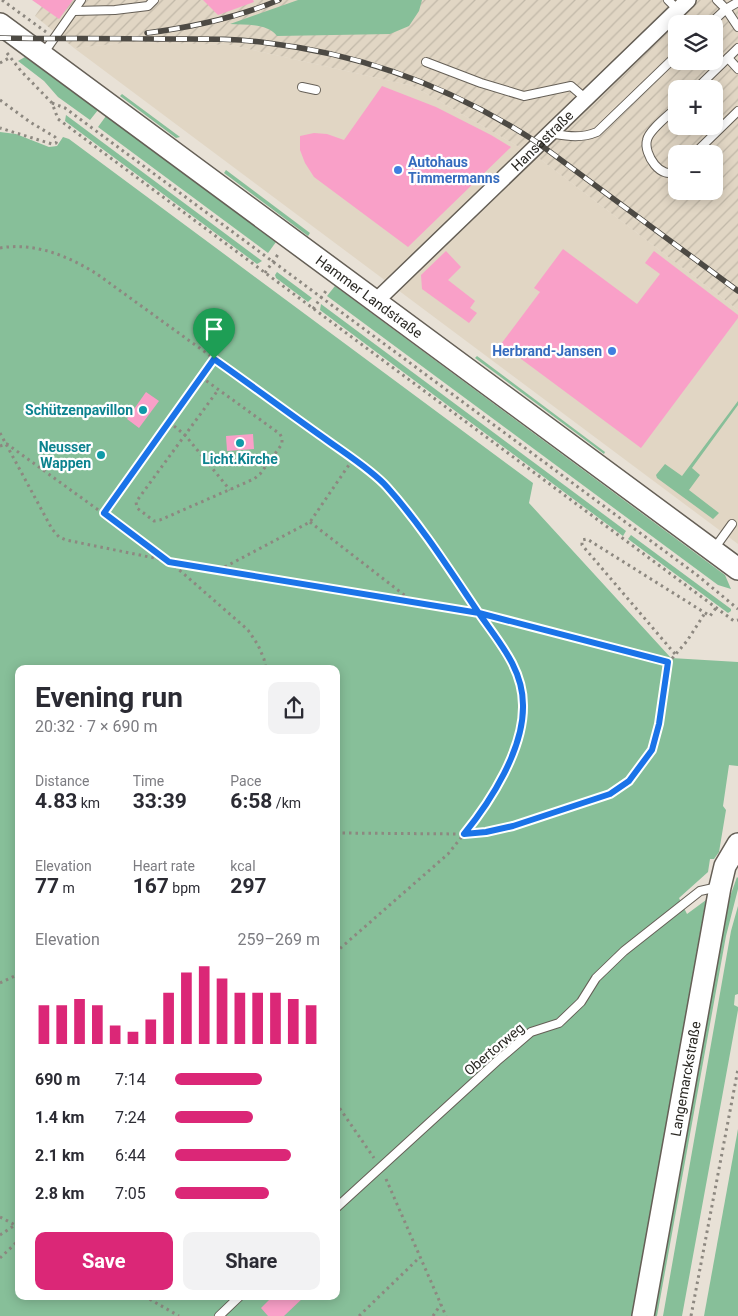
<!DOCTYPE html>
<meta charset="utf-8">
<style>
:root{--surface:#fff;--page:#f2f2f3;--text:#2b2b33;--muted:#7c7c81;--accent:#db2777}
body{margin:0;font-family:Roboto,sans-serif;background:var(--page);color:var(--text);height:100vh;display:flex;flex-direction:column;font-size:19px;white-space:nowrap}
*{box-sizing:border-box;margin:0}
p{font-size:16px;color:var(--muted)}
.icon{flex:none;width:28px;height:28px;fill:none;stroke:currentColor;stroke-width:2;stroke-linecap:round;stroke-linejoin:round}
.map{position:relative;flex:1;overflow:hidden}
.sheet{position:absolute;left:15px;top:665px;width:325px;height:635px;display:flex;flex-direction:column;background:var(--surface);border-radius:10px;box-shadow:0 2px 12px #0003}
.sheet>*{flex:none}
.controls{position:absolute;left:668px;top:15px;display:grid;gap:10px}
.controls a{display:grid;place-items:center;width:55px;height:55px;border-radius:10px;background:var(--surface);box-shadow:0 2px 12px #0003;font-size:25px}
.pin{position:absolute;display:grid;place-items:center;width:42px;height:42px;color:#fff;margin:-51px -21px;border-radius:50% 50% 50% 0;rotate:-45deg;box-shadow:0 0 5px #0007}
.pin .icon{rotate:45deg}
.round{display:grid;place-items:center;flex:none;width:52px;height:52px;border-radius:10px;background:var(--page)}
.summary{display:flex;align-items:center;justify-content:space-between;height:85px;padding:0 20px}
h1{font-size:28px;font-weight:700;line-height:38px}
.figures{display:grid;grid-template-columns:repeat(3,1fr);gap:8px;height:85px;padding:5px 20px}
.figures div{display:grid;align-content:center}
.figures b{font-size:21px;font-weight:700}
.figures small{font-size:14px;font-weight:400}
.figures p{font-size:14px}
.chart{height:140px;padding:10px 20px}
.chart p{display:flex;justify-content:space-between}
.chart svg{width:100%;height:90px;margin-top:5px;stroke:var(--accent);stroke-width:6}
.button{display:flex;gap:10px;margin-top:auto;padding:10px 20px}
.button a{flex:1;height:58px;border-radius:10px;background:var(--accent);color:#fff;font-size:20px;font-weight:700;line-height:58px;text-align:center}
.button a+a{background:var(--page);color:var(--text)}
ul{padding:0 20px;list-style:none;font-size:16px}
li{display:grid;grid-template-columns:80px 60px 1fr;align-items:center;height:38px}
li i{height:12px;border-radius:6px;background:var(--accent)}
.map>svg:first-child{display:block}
.built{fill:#e1d6c4}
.industrial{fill:url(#industrial-furrows);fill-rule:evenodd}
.green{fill:#87bf99;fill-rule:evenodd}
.building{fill:#f9a0c8}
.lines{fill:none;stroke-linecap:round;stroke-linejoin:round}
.lane-casing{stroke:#655f56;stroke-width:10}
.street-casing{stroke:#655f56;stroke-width:18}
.secondary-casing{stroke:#655f56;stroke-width:24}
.path{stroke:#8d8880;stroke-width:3;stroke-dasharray:2.5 4;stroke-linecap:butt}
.lane{stroke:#fff;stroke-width:8}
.street{stroke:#fff;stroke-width:15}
.secondary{stroke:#fff;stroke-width:21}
.rail-casing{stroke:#4d4a44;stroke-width:5.5}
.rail{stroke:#fff;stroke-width:4;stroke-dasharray:11;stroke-linecap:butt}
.route-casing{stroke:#fff;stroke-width:10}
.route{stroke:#1a73e8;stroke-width:6}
.shop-dot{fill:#3f7fe0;stroke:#fff;stroke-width:2}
.culture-dot{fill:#0f9aa8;stroke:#fff;stroke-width:2}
.labels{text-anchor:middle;stroke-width:4.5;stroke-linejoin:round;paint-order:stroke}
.street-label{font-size:14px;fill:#2a2823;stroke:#fff}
.shop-label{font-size:14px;font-weight:bold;fill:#366cbe;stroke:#fff;text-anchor:start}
.culture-label{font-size:14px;font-weight:bold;fill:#0d838f;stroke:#fff;text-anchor:end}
</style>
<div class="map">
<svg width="738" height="1316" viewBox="0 0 738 1316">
<defs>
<pattern id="industrial-furrows" width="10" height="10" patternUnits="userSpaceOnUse" patternTransform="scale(1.25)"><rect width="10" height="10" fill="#e1d6c4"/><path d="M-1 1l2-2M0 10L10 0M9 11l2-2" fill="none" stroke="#c1b8a8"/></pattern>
</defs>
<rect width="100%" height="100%" fill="#e8e1d6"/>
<polygon class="built" points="134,42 231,45 413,86 540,159 738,310 738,544 74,48"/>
<path class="industrial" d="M46 0H738V310L540 159 413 86 231 45 134 42 74 48 35 16ZM676 24H714V61H676ZM676 89H714V126H676ZM676 154H714V191H676Z"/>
<g class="green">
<path d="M298 0H422L419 11 409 26 390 34 277 36C267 23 245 25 230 24Z"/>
<polygon points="25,57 98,110 90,120 58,97 44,81 18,61"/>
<polygon points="122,94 180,137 176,138 120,96"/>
<polygon points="66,115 262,261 257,264 65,121"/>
<polygon points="106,116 276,242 268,253 98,127"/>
<path d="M0 132 16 134 49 147 57 146 63 137 69 139 533 483 529 503 671 658 738 662V766L729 765 723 806 726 810 719 852 714 859H710L708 872 679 898 687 914 706 900 632 1316H0ZM19 669H336V1296H19Z"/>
<polygon points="226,170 310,233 308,236 224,173"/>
<polygon points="277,272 312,298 308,302 276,278 275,275"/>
<polygon points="335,286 725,575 731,589 718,585 327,296"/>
<polygon points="321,304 626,531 623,536 320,310"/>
<polygon points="477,356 605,452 604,454 475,358"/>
<polygon points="738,401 738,405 692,468 700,475 689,490 719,513 713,519 657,478 656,475 665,464 682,476"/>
<polygon points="631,535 731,609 731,611 728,613 628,539"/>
<polygon points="737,877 738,878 738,889 726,936 657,1316 652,1316 727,905"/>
<polygon points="738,906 738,994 735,995 734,1005 738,1007 738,1010 682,1316 663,1316 731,931"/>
<polygon points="738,1129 738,1316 704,1316"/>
</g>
<g class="building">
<polygon points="32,0 73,0 59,19"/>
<polygon points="203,0 253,0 254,2 218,15"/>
<polygon points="382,86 436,107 491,135 511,147 408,247 314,177 305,163 300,150 300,136 314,133 327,134 344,140"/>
<polygon points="563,249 637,304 660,274 645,263 654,251 738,315 738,318 641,448 501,344 540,292 534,288"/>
<polygon points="446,251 461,267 448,280 475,301 470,308 477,313 469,323 422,289 421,275"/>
<polygon points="146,392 159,401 139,428 127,419"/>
<polygon points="253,434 254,449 227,451 226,436"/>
<polygon points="273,1296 305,1296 284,1316 268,1316 261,1308"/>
</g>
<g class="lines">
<defs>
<g id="lane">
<polyline points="668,0 678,10"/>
<polyline points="717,0 726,9 738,27"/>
<polyline points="74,11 115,10 148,6 154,0"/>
<polyline points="710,24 726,9 738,2"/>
<polyline points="43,54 81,0"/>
<polyline points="728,58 738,69"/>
<polyline points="426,62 481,83 524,96 571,86 585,98"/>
<polyline points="302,87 316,90"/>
<polyline points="696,89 738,48"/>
<path d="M676 108C669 115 649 130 647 140 643 154 662 182 676 170"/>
<path d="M549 133C567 136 580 139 597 132L676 56"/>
<polyline points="694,154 738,111"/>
<polyline points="714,549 732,524"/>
<polyline points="336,1208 497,1061 531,1032 559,1023 581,1002 596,978 624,951 700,891 718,887"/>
<polyline points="219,1316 240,1296"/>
</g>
<g id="street">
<path id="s1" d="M376 301 688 0"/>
</g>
<g id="secondary">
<path id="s2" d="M0 24 738 569"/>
<path id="s3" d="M643 1316 720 887 725 866 738 844"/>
</g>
</defs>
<use href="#lane" class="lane-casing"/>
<use href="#street" class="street-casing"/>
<use href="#secondary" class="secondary-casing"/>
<g class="path">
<polyline points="2,0 46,32"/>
<polyline points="7,53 21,71 52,103 58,119 734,621 738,620"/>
<polyline points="0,63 11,57"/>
<polyline points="0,100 30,122 55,137 57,140 56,143 52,144 0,128"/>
<polyline points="52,103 65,108 697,575 738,609"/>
<path d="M0 248C35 242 68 256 97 274L353 459 386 486 411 515 514 666 523 695 524 706 520 731 509 761 480 814 448 854 336 952"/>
<polyline points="265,273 279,253"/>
<polyline points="313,309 328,288"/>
<polyline points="201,377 280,434 282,438 282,444 260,474 254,479 160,520 154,521 137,508 136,502 218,390"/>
<polyline points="169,422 185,435 230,490"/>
<polyline points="0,433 52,529 59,537 66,540 169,561 479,613 669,662"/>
<polyline points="0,446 7,444 169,561 248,630 258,645 264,659 266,669"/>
<polyline points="104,513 214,359"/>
<polyline points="310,522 412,601"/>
<polyline points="219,570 310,522 353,459"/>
<polyline points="675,654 582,545 582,540 587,539 710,616 716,608"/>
<polyline points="336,833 464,834 486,832 513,826 610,794 629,781 651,750 659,724 669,662 687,641 705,613"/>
<polyline points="0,983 19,974"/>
<polyline points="336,1103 374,1158"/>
<polyline points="386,1179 446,1316"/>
<polyline points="0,1217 19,1227"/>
<polyline points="0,1235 15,1225"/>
<polyline points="0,1258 19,1240"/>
<polyline points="144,1296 179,1316"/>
<polyline points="359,1316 420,1257"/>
<polyline points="433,1316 441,1304"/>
<polyline points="691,1316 738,1069"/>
</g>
<use href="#lane" class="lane"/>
<use href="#street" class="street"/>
<use href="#secondary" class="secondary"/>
<defs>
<g id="rail">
<path d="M147 33C193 27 236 18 279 0"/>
<path d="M0 38C54 39 108 38 163 39 198 39 233 38 268 43 367 55 455 89 538 143L738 291"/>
</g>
</defs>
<use href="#rail" class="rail-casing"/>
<use href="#rail" class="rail"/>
</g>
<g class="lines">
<defs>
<path id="route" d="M214 359C251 385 287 412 324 438 343 452 372 470 387 487 421 525 449 569 478 612 498 641 523 668 523 705 524 749 491 801 464 834L486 832 513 826 610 794 629 781 652 750 659 724 668 662 479 613 169 562 104 513 214 359"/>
</defs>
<use href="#route" class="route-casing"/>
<use href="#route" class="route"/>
</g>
<g class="shop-dot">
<circle cx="398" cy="170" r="5"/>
<circle cx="612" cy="351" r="5"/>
</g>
<g class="culture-dot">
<circle cx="143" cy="410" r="5"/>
<circle cx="240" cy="443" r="5"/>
<circle cx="101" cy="455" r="5"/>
</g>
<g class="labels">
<g class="street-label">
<text dy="5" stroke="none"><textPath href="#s1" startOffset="231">Hansastraße</textPath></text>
<text dy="5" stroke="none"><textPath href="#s2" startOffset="459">Hammer Landstraße</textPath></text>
<text transform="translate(494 1049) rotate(-40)" y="5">Obertorweg</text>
<text dy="5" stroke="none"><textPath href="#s3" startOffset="241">Langemarckstraße</textPath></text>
</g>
<g class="shop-label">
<text x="408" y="167">Autohaus<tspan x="408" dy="16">Timmermanns</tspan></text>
<text x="602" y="356" text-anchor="end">Herbrand-Jansen</text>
</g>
<g class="culture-label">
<text x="133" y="415">Schützenpavillon</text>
<text x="91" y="452">Neusser<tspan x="91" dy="16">Wappen</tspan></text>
<text x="240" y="464" text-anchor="middle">Licht.Kirche</text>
</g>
</g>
</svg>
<div class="controls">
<a><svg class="icon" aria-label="layers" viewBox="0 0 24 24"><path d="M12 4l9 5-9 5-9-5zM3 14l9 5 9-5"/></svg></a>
<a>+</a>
<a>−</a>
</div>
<div class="pin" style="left:214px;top:359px;background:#1e9e55"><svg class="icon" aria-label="arrive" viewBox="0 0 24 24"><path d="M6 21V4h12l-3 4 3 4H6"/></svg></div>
<section class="sheet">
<div class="summary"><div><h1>Evening run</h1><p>20:32 · 7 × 690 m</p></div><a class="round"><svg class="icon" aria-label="share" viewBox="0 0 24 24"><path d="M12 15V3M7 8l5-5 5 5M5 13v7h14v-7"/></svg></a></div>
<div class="figures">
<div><p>Distance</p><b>4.83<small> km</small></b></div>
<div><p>Time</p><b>33:39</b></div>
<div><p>Pace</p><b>6:58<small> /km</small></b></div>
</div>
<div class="figures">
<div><p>Elevation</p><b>77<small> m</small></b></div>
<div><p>Heart rate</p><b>167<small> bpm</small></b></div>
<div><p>kcal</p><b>297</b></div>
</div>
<div class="chart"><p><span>Elevation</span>259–269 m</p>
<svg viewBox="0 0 160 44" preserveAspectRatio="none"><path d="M5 44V25M15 44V25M25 44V22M35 44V25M45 44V35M55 44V38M65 44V32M75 44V19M85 44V9M95 44V6M105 44V12M115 44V19M125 44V19M135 44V19M145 44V22M155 44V25"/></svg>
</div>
<ul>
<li><b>690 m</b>7:14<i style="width:60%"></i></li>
<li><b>1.4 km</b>7:24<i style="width:54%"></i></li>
<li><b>2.1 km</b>6:44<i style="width:80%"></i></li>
<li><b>2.8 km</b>7:05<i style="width:65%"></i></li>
</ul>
<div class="button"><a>Save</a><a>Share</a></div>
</section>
</div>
